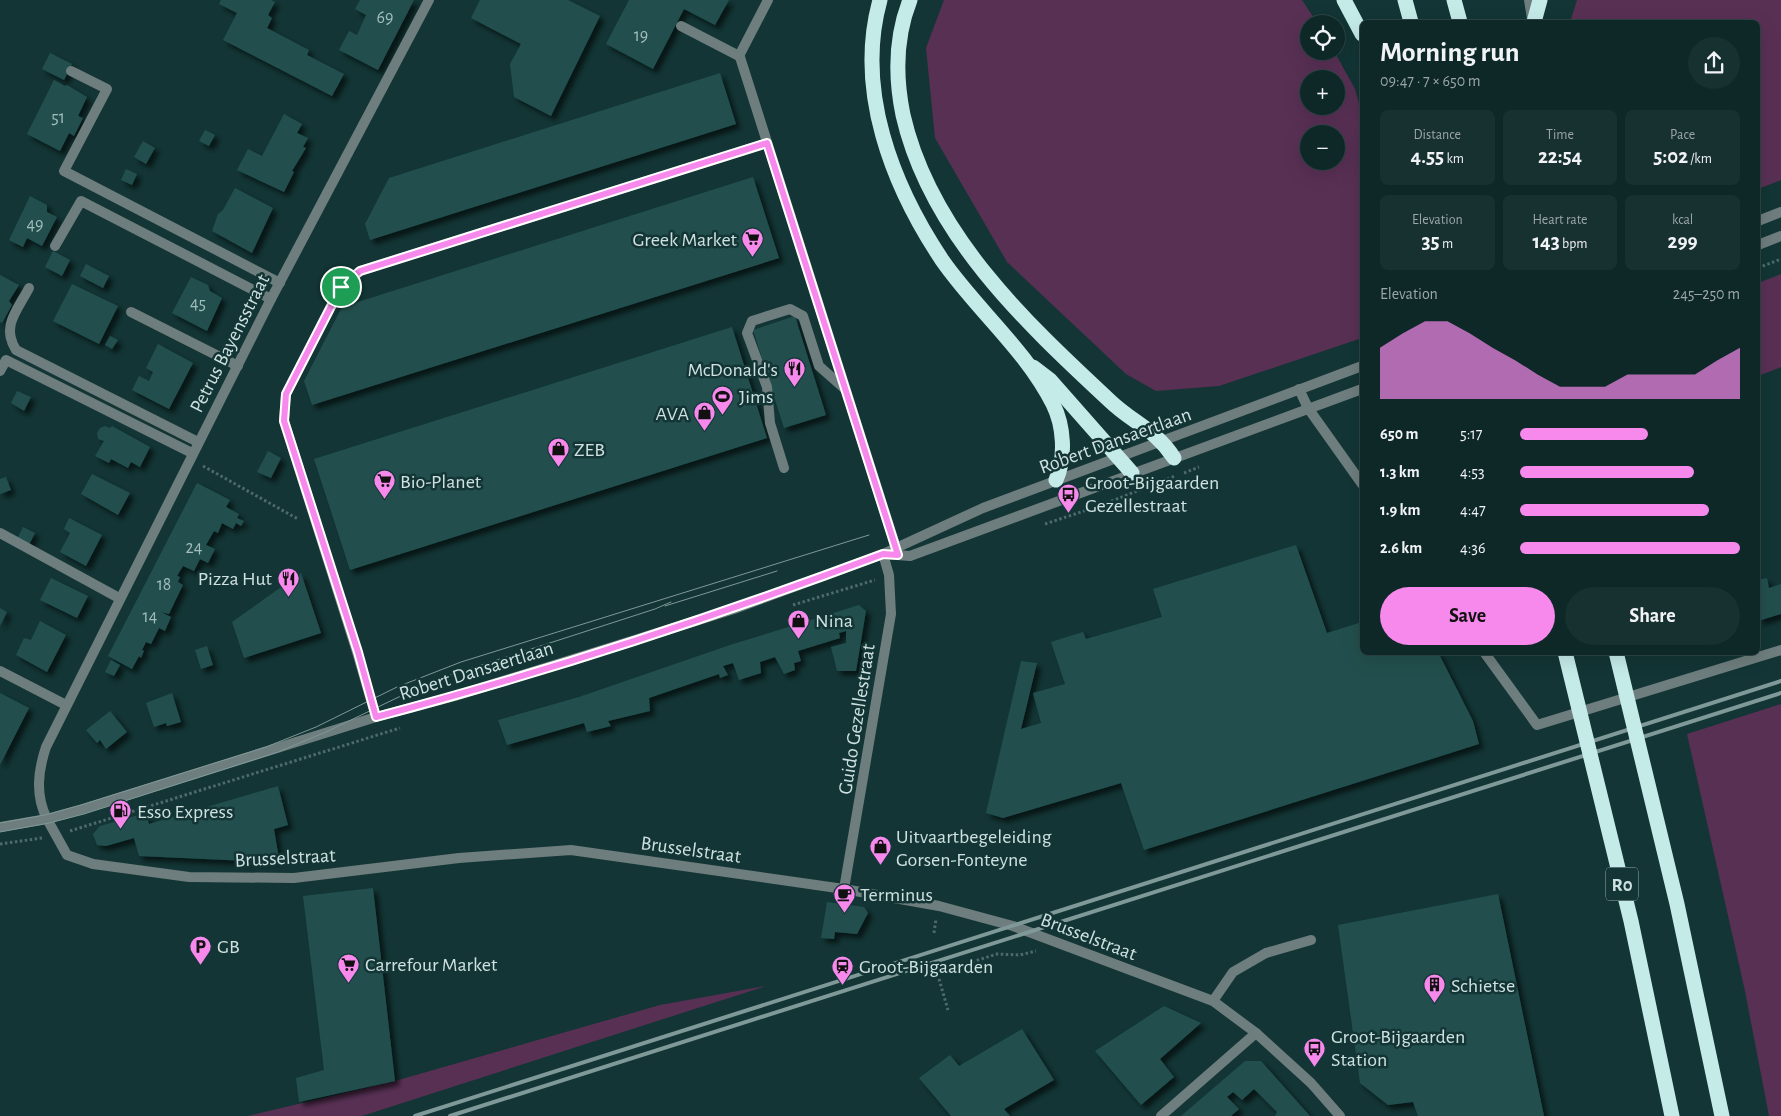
<!DOCTYPE html>
<meta charset="utf-8">
<style>
:root{--surface:#0e2828;--page:#173030;--text:#f1f3f6;--muted:#9ba6a8;--line:#2e4445;--accent:#f788ec}
body{margin:0;font-family:"Alegreya Sans",sans-serif;background:var(--page);color:var(--text);height:100vh;display:flex;flex-direction:column;font-size:19px;white-space:nowrap}
*{box-sizing:border-box;margin:0}
p{font-size:16px;color:var(--muted)}
.icon{flex:none;width:28px;height:28px;fill:none;stroke:currentColor;stroke-width:2;stroke-linecap:round;stroke-linejoin:round}
.map{position:relative;flex:1;overflow:hidden}
.side{position:absolute;left:1360px;top:20px;width:400px;height:635px;display:flex;flex-direction:column;background:var(--surface);border-radius:8px;box-shadow:0 5px 20px #0002,0 0 0 1px var(--line)}
.side>*{flex:none}
.buttons{position:absolute;left:1300px;top:15px;display:grid;gap:10px}
.buttons a{display:grid;place-items:center;width:45px;height:45px;border-radius:50%;background:var(--surface);box-shadow:0 5px 20px #0002,0 0 0 1px var(--line);font-size:25px}
.pin{position:absolute;display:grid;place-items:center;width:42px;height:42px;color:#fff;margin:-21px;border:2px solid #fff;border-radius:50%;box-shadow:0 1px 5px #0007}
.round{display:grid;place-items:center;flex:none;width:52px;height:52px;border-radius:26px;background:var(--page)}
.overview{display:flex;align-items:center;justify-content:space-between;height:85px;padding:0 20px}
h1{font-size:28px;font-weight:700;line-height:38px}
.metrics{display:grid;grid-template-columns:repeat(3,1fr);gap:8px;height:85px;padding:5px 20px}
.metrics div{display:grid;align-content:center;border-radius:8px;background:var(--page);text-align:center}
.metrics b{font-size:21px;font-weight:700}
.metrics small{font-size:14px;font-weight:400}
.metrics p{font-size:14px}
.chart{height:140px;padding:10px 20px}
.chart p{display:flex;justify-content:space-between}
.chart svg{width:100%;height:90px;margin-top:5px;fill:var(--accent);opacity:.7}
.button{display:flex;gap:10px;margin-top:auto;padding:10px 20px}
.button a{flex:1;height:58px;border-radius:30px;background:var(--accent);color:#111;font-size:20px;font-weight:700;line-height:58px;text-align:center}
.button a+a{background:var(--page);color:var(--text)}
ul{padding:0 20px;list-style:none;font-size:16px}
li{display:grid;grid-template-columns:80px 60px 1fr;align-items:center;height:38px}
li i{height:12px;border-radius:6px;background:var(--accent)}
.map>svg:first-child{display:block}
.green{fill:#583054;fill-rule:evenodd}
.building{fill:#20504e;filter:url(#shadow)}
.lines{fill:none;stroke-linecap:round;stroke-linejoin:round}
.path{stroke:#4e6b6b;stroke-width:3;stroke-dasharray:2.5 2.5;stroke-linecap:butt}
.service{stroke:#6e7d7d;stroke-width:10}
.minor{stroke:#6e7d7d;stroke-width:10}
.tertiary{stroke:#6e7d7d;stroke-width:10}
.motorway{stroke:#c5ebe9;stroke-width:15}
.tram{stroke:#7f9898;stroke-width:1}
.rail{stroke:#7f9898;stroke-width:4}
.motorway-bridge{stroke:#c5ebe9;stroke-width:15}
.route-casing{stroke:#fff;stroke-width:10}
.route{stroke:#f788ec;stroke-width:6}
.labels{text-anchor:middle;stroke-width:5;stroke-linejoin:round;paint-order:stroke}
.number-label{font-size:18px;fill:#a2bdbc}
.shield{fill:#133535;stroke:#96adad;stroke-width:1}
.shield-label{font-size:19px;font-weight:bold;fill:#cee1e0}
.poi-label{font-size:20px;fill:#cee1e0;stroke:#133535;text-anchor:start}
.street-label{font-size:20px;fill:#cee1e0;stroke:#133535}
</style>
<div class="map">
<svg width="1781" height="1116" viewBox="0 0 1781 1116">
<defs>
<filter id="shadow"><feDropShadow dx="4.5" dy="4.5" stdDeviation="2.5" flood-color="#0009"/></filter>
</defs>
<rect width="100%" height="100%" fill="#133535"/>
<g class="green">
<path d="M944 0H1302L1318 24H1309V51H1334L1355 89 1362 114V338L1219 386 1156 391 1126 374 1007 262 935 138 926 48ZM1309 79H1336V106H1309ZM1309 134H1336V161H1309Z"/>
<polygon points="1577,0 1781,0 1781,180 1758,189 1758,22 1570,22"/>
<polygon points="1781,274 1781,367 1758,376 1758,283"/>
<polygon points="1781,704 1781,1116 1769,1116 1745,991 1687,734"/>
<polygon points="766,986 362,1116 248,1116 395,1081 660,1005"/>
</g>
<g class="building">
<polygon points="221,0 271,0 275,2 268,15 272,18 267,28 309,50 307,55 344,74 332,96 223,40 237,13 219,4"/>
<polygon points="360,0 414,0 378,70 339,50 349,31 357,35 366,15 355,9"/>
<polygon points="480,0 568,0 600,16 551,116 514,97 510,64 521,44 471,18"/>
<polygon points="629,0 729,0 715,25 684,9 653,69 606,44"/>
<polygon points="50,53 72,64 64,80 42,69"/>
<polygon points="720,73 736,124 370,240 365,224 389,178"/>
<polygon points="54,80 65,86 67,85 87,97 78,116 83,118 74,136 69,133 60,151 27,134"/>
<polygon points="284,114 302,124 297,133 308,138 303,147 306,148 292,171 294,172 284,192 237,170 248,149 262,156"/>
<polygon points="205,130 215,135 209,146 199,141"/>
<polygon points="143,141 155,148 146,164 134,157"/>
<polygon points="126,169 137,174 132,185 121,180"/>
<polygon points="753,177 779,258 312,405 304,381 342,307"/>
<polygon points="235,188 273,208 252,253 212,231 218,214 223,210"/>
<polygon points="30,196 47,205 47,212 57,217 42,246 27,238 23,247 9,240"/>
<polygon points="53,251 70,260 62,276 45,267"/>
<polygon points="86,264 109,276 103,288 80,276"/>
<polygon points="0,275 19,285 9,301 12,305 2,323 0,322"/>
<polygon points="191,277 208,285 210,291 222,298 207,331 172,313"/>
<polygon points="72,284 118,306 99,344 53,321"/>
<polygon points="795,316 826,415 784,428 753,330"/>
<polygon points="732,327 767,438 350,570 314,459"/>
<polygon points="110,336 118,340 112,349 105,345"/>
<polygon points="158,344 193,363 169,409 132,390 139,376 149,381 153,372 146,368"/>
<polygon points="17,391 31,397 24,411 11,403"/>
<polygon points="105,426 110,428 112,426 150,447 140,467 131,462 128,468 111,459 109,463 95,456 104,441 98,439 97,433 100,428"/>
<polygon points="268,451 281,458 271,478 257,472"/>
<polygon points="92,474 130,493 118,515 81,494"/>
<polygon points="6,477 11,490 0,494 0,479"/>
<polygon points="197,483 230,500 226,507 239,514 237,518 244,521 241,526 236,523 233,529 222,523 218,533 214,531 206,545 215,549 208,563 200,559 194,571 183,566 177,576 180,577 178,582 183,585 180,591 169,614 161,612 171,617 165,631 159,628 151,644 146,642 142,650 144,651 141,658 139,656 132,669 108,656"/>
<polygon points="69,518 102,535 86,566 60,552 70,533 64,529"/>
<polygon points="23,527 35,533 29,545 17,539"/>
<polygon points="1296,545 1327,633 1362,622 1362,652 1438,652 1473,721 1479,744 1144,850 1121,783 1003,818 986,813 1021,661 1037,663 1021,729 1041,723 1033,693 1065,684 1051,642 1083,632 1086,639 1162,617 1153,589"/>
<polygon points="301,573 321,633 244,658 232,622"/>
<polygon points="51,578 88,596 77,618 40,600"/>
<polygon points="1767,578 1769,588 1781,584 1781,614 1758,621 1758,580"/>
<polygon points="859,605 866,611 856,671 837,671 831,647 846,643 846,631 839,633 840,638 798,651 801,661 794,663 795,670 784,674 775,657 760,662 761,673 739,680 733,663 723,666 728,675 720,678 719,674 649,698 650,711 608,721 611,726 587,732 584,723 507,745 498,720 579,697 730,645"/>
<polygon points="0,608 7,612 0,626"/>
<polygon points="40,621 66,635 47,672 16,655 24,638 31,640"/>
<polygon points="207,646 213,665 201,669 195,650"/>
<polygon points="111,660 120,665 114,676 105,672"/>
<polygon points="0,693 29,708 0,765"/>
<polygon points="172,693 181,722 167,726 166,723 154,727 146,703"/>
<polygon points="110,711 127,732 106,749 100,740 97,743 86,730"/>
<polygon points="278,786 288,825 274,829 279,859 248,861 139,856 134,838 106,846 97,845 93,834 100,826 146,813 149,824"/>
<polygon points="373,888 395,1081 299,1102 296,1078 324,1070 303,896"/>
<polygon points="1498,894 1544,1116 1418,1116 1413,1102 1388,1105 1360,1083 1338,925"/>
<polygon points="827,902 864,907 868,913 857,934 835,932 834,939 821,938"/>
<polygon points="1164,1006 1201,1023 1160,1059 1174,1077 1141,1105 1095,1051"/>
<polygon points="1022,1029 1054,1080 1004,1109 1010,1116 951,1116 919,1078 950,1055 959,1066"/>
<polygon points="1245,1061 1261,1061 1310,1116 1275,1116 1277,1112 1254,1089 1242,1100 1233,1092 1227,1097 1239,1109 1231,1116 1181,1116"/>
</g>
<g class="lines">
<g class="path">
<polyline points="1758,268 1781,259"/>
<polyline points="203,466 298,519"/>
<polyline points="1184,473 1199,467"/>
<polyline points="1045,524 1099,506 1175,476"/>
<polyline points="793,605 875,580"/>
<polyline points="70,831 400,728"/>
<polyline points="0,844 42,838"/>
<polyline points="934,933 936,919"/>
<polyline points="972,962 997,954 1020,955 1036,951"/>
<polyline points="939,979 948,1010"/>
</g>
<g class="service">
<polyline points="1529,0 1532,19"/>
<polyline points="681,26 739,56 768,0"/>
<polyline points="739,54 898,554"/>
<polyline points="71,71 107,89 64,171 280,283"/>
<polyline points="55,246 81,201 271,299"/>
<path d="M29 288C17 311 1 326 16 350L198 442"/>
<polyline points="131,312 238,366"/>
<polyline points="0,371 6,360 192,453"/>
<polyline points="784,468 770,423 767,387 747,333 752,321 790,309 803,316 819,366 845,389"/>
<polyline points="0,533 119,598"/>
<polyline points="376,717 357,652 284,421 286,394 341,287 360,271 767,143"/>
<polyline points="1266,953 1311,940"/>
</g>
<g class="minor">
<polyline points="1299,389 1308,408 1362,484"/>
<polyline points="1484,652 1537,725 1781,650"/>
<polyline points="0,671 66,705"/>
<path d="M47 819C35 795 38 771 46 747L271 299 429 0"/>
<polyline points="844,889 891,614 889,575 883,554"/>
<polyline points="1213,1001 1233,972 1266,953"/>
<polyline points="1161,1116 1256,1033"/>
</g>
<g class="tertiary">
<polyline points="1758,221 1781,212"/>
<polyline points="1758,245 1781,236"/>
<polyline points="884,554 910,556 1362,389"/>
<polyline points="47,819 67,855 93,864 189,877 294,878 459,858 571,850 844,889 939,906 1013,926 1213,1001 1256,1033 1311,1083 1340,1116"/>
<polyline points="0,827 47,819 83,809 376,717 455,696 734,609 883,554 983,508 1362,366"/>
</g>
<g class="motorway">
<path d="M880 0C855 90 892 185 942 260 976 309 1026 350 1053 404 1064 426 1066 457 1056 480"/>
<path d="M910 0C895 38 895 76 903 115 930 233 1024 321 1110 401 1133 423 1155 429 1174 458"/>
<polyline points="1344,0 1362,34"/>
<polyline points="1405,0 1411,22"/>
<polyline points="1454,0 1460,22"/>
<polyline points="1534,22 1540,0"/>
<polyline points="1033,367 1050,380 1132,473"/>
</g>
<g class="tram">
<polyline points="665,606 777,571"/>
<polyline points="0,823 45,815 81,805 266,747 316,727 397,687 461,662 869,535"/>
<polyline points="0,832 49,823 84,814 278,752 326,732 432,681 655,609 671,602"/>
</g>
<g class="rail">
<polyline points="415,1116 1781,681"/>
<polyline points="450,1116 1781,693"/>
</g>
<g class="motorway-bridge">
<polyline points="1565,652 1631,921 1672,1116"/>
<polyline points="1616,652 1677,904 1722,1116"/>
</g>
</g>
<g class="lines">
<defs>
<path id="route" d="M767 143 898 555 883 554C717 616 547 672 376 717L358 652 284 421 286 394 341 287 360 271Z"/>
</defs>
<use href="#route" class="route-casing"/>
<use href="#route" class="route"/>
</g>
<defs>
<symbol id="supermarket-pin" viewBox="-11 -11 22 30"><path d="M0 17L-7.5 6A9.5 9.5 0 1 1 7.5 6Z" fill="#f788ec" stroke="#133535"/><path d="M-6-5.5h2.5l.6 2H6L4.5 2H-2.5L-4.4-4H-6ZM-1.5 3.2a1.3 1.3 0 1 0 .1 0ZM3 3.2a1.3 1.3 0 1 0 .1 0Z" fill="#111"/></symbol>
<symbol id="restaurant-pin" viewBox="-11 -11 22 30"><path d="M0 17L-7.5 6A9.5 9.5 0 1 1 7.5 6Z" fill="#f788ec" stroke="#133535"/><path d="M-5-6h1v4h1v-4h1v4h1v-4h1v5L-1.5 .5V6h-2V.5L-5-1ZM5-6V6H3V1.5H1.5Q1.5-4 5-6Z" fill="#111"/></symbol>
<symbol id="stadium-pin" viewBox="-11 -11 22 30"><path d="M0 17L-7.5 6A9.5 9.5 0 1 1 7.5 6Z" fill="#f788ec" stroke="#133535"/><path d="M0-5a6.5 5 0 1 0 0 10a6.5 5 0 1 0 0-10ZM-3.5-1.8h7v3.6h-7Z" fill="#111"/></symbol>
<symbol id="shop-pin" viewBox="-11 -11 22 30"><path d="M0 17L-7.5 6A9.5 9.5 0 1 1 7.5 6Z" fill="#f788ec" stroke="#133535"/><path d="M-5-2.5h2.3a2.7 3.5 0 0 1 5.4 0H5L5.5 6h-11ZM-1.5-2.5h3a1.5 2.3 0 0 0-3 0Z" fill="#111"/></symbol>
<symbol id="bus-pin" viewBox="-11 -11 22 30"><path d="M0 17L-7.5 6A9.5 9.5 0 1 1 7.5 6Z" fill="#f788ec" stroke="#133535"/><path d="M-5-6H5V4H4V6H2V4H-2V6H-4V4H-5ZM-3.5-4V0h7V-4ZM-3.5 1.2v1.5H-2V1.2ZM2 1.2v1.5H3.5V1.2Z" fill="#111"/></symbol>
<symbol id="fuel-pin" viewBox="-11 -11 22 30"><path d="M0 17L-7.5 6A9.5 9.5 0 1 1 7.5 6Z" fill="#f788ec" stroke="#133535"/><path d="M-5.5-6h7V0h2V4h1.3V-2.5L3-4.5l.8-.8L6-3V5H2.5V1h-1V6h-7ZM-4.2-4.7v3.2H.2V-4.7Z" fill="#111"/></symbol>
<symbol id="cafe-pin" viewBox="-11 -11 22 30"><path d="M0 17L-7.5 6A9.5 9.5 0 1 1 7.5 6Z" fill="#f788ec" stroke="#133535"/><path d="M-5.5-4.5H6V0H3Q3 3.5 0 3.5H-2.5Q-5.5 3.5-5.5 0ZM3-3.2v2h1.7v-2ZM-6 4.5H4V6H-6Z" fill="#111"/></symbol>
<symbol id="parking-pin" viewBox="-11 -11 22 30"><path d="M0 17L-7.5 6A9.5 9.5 0 1 1 7.5 6Z" fill="#f788ec" stroke="#133535"/><path d="M-3.5-5.5H1a3.5 3.5 0 0 1 0 7H-1V5.5H-3.5ZM-1-3.4V-.6H.8a1.4 1.4 0 0 0 0-2.8Z" fill="#111"/></symbol>
<symbol id="station-pin" viewBox="-11 -11 22 30"><path d="M0 17L-7.5 6A9.5 9.5 0 1 1 7.5 6Z" fill="#f788ec" stroke="#133535"/><path d="M-3-6H3Q5-6 5-4V2Q5 4 3 4L4.5 6H3L1.5 4h-3L-3 6H-4.5L-3 4Q-5 4-5 2V-4Q-5-6-3-6ZM-3.5-4v3h7v-3ZM-3.5 1v1.5H-2V1ZM2 1v1.5H3.5V1Z" fill="#111"/></symbol>
<symbol id="building-pin" viewBox="-11 -11 22 30"><path d="M0 17L-7.5 6A9.5 9.5 0 1 1 7.5 6Z" fill="#f788ec" stroke="#133535"/><path d="M-4-6H4V6H1V3H-1V6H-4ZM-2.5-4.3h1.7v1.8h-1.7ZM.8-4.3h1.7v1.8H.8ZM-2.5-1h1.7V.8h-1.7ZM.8-1h1.7V.8H.8Z" fill="#111"/></symbol>
</defs>
<g fill-rule="evenodd">
<use href="#supermarket-pin" x="740" y="226" width="25" height="34"/>
<use href="#restaurant-pin" x="782" y="356" width="25" height="34"/>
<use href="#stadium-pin" x="710" y="384" width="25" height="34"/>
<use href="#shop-pin" x="692" y="400" width="25" height="34"/>
<use href="#shop-pin" x="546" y="436" width="25" height="34"/>
<use href="#supermarket-pin" x="372" y="468" width="25" height="34"/>
<use href="#bus-pin" x="1056" y="482" width="25" height="34"/>
<use href="#restaurant-pin" x="276" y="566" width="25" height="34"/>
<use href="#shop-pin" x="786" y="608" width="25" height="34"/>
<use href="#fuel-pin" x="108" y="798" width="25" height="34"/>
<use href="#shop-pin" x="868" y="834" width="25" height="34"/>
<use href="#cafe-pin" x="832" y="882" width="25" height="34"/>
<use href="#parking-pin" x="188" y="934" width="25" height="34"/>
<use href="#supermarket-pin" x="336" y="952" width="25" height="34"/>
<use href="#station-pin" x="830" y="954" width="25" height="34"/>
<use href="#building-pin" x="1422" y="972" width="25" height="34"/>
<use href="#bus-pin" x="1302" y="1036" width="25" height="34"/>
</g>
<g class="labels">
<g class="number-label">
<text x="385" y="23">69</text>
<text x="641" y="41">19</text>
<text x="58" y="123">51</text>
<text x="35" y="230">49</text>
<text x="198" y="309">45</text>
<text x="194" y="553">24</text>
<text x="164" y="590">18</text>
<text x="150" y="622">14</text>
</g>
<rect class="shield" x="1606" y="867.5" width="32" height="33" rx="4"/>
<g class="shield-label">
<text x="1622" y="891">R0</text>
</g>
<g class="poi-label">
<text x="737" y="246" text-anchor="end">Greek Market</text>
<text x="778" y="376" text-anchor="end">McDonald's</text>
<text x="739" y="403">Jims</text>
<text x="689" y="420" text-anchor="end">AVA</text>
<text x="574" y="456">ZEB</text>
<text x="400" y="488">Bio-Planet</text>
<text x="1085" y="489">Groot-Bijgaarden<tspan x="1085" dy="23">Gezellestraat</tspan></text>
<text x="272" y="585" text-anchor="end">Pizza Hut</text>
<text x="815" y="627">Nina</text>
<text x="137" y="818">Esso Express</text>
<text x="896" y="843">Uitvaartbegeleiding<tspan x="896" dy="23">Gorsen-Fonteyne</tspan></text>
<text x="860" y="901">Terminus</text>
<text x="217" y="953">GB</text>
<text x="365" y="971">Carrefour Market</text>
<text x="859" y="973">Groot-Bijgaarden</text>
<text x="1451" y="992">Schietse</text>
<text x="1331" y="1043">Groot-Bijgaarden<tspan x="1331" dy="23">Station</tspan></text>
</g>
<g class="street-label">
<text transform="translate(229 343) rotate(-63)" y="7">Petrus Bayensstraat</text>
<text transform="translate(1115 440) rotate(-20)" y="7">Robert Dansaertlaan</text>
<text transform="translate(476 670) rotate(-17)" y="7">Robert Dansaertlaan</text>
<text transform="translate(856 719) rotate(-81)" y="7">Guido Gezellestraat</text>
<text transform="translate(691 849) rotate(8)" y="7">Brusselstraat</text>
<text transform="translate(285 857) rotate(-3)" y="7">Brusselstraat</text>
<text transform="translate(1089 936) rotate(21)" y="7">Brusselstraat</text>
</g>
</g>
</svg>
<div class="buttons">
<a><svg class="icon" aria-label="locate" viewBox="0 0 24 24"><circle cx="12" cy="12" r="6"/><path d="M12 2v4M12 18v4M2 12h4M18 12h4"/></svg></a>
<a>+</a>
<a>−</a>
</div>
<div class="pin" style="left:341px;top:287px;background:#1e9e55"><svg class="icon" aria-label="arrive" viewBox="0 0 24 24"><path d="M6 21V4h12l-3 4 3 4H6"/></svg></div>
<section class="side">
<div class="overview"><div><h1>Morning run</h1><p>09:47 · 7 × 650 m</p></div><a class="round"><svg class="icon" aria-label="share" viewBox="0 0 24 24"><path d="M12 15V3M7 8l5-5 5 5M5 13v7h14v-7"/></svg></a></div>
<div class="metrics">
<div><p>Distance</p><b>4.55<small> km</small></b></div>
<div><p>Time</p><b>22:54</b></div>
<div><p>Pace</p><b>5:02<small> /km</small></b></div>
</div>
<div class="metrics">
<div><p>Elevation</p><b>35<small> m</small></b></div>
<div><p>Heart rate</p><b>143<small> bpm</small></b></div>
<div><p>kcal</p><b>299</b></div>
</div>
<div class="chart"><p><span>Elevation</span>245–250 m</p>
<svg viewBox="0 0 160 44" preserveAspectRatio="none"><path d="M0 44V19L10 12L20 6L30 6L40 12L50 19L60 25L70 32L80 38L90 38L100 38L110 32L120 32L130 32L140 32L150 25L160 19V44z"/></svg>
</div>
<ul>
<li><b>650 m</b>5:17<i style="width:58%"></i></li>
<li><b>1.3 km</b>4:53<i style="width:79%"></i></li>
<li><b>1.9 km</b>4:47<i style="width:86%"></i></li>
<li><b>2.6 km</b>4:36<i style="width:100%"></i></li>
</ul>
<div class="button"><a>Save</a><a>Share</a></div>
</section>
</div>
